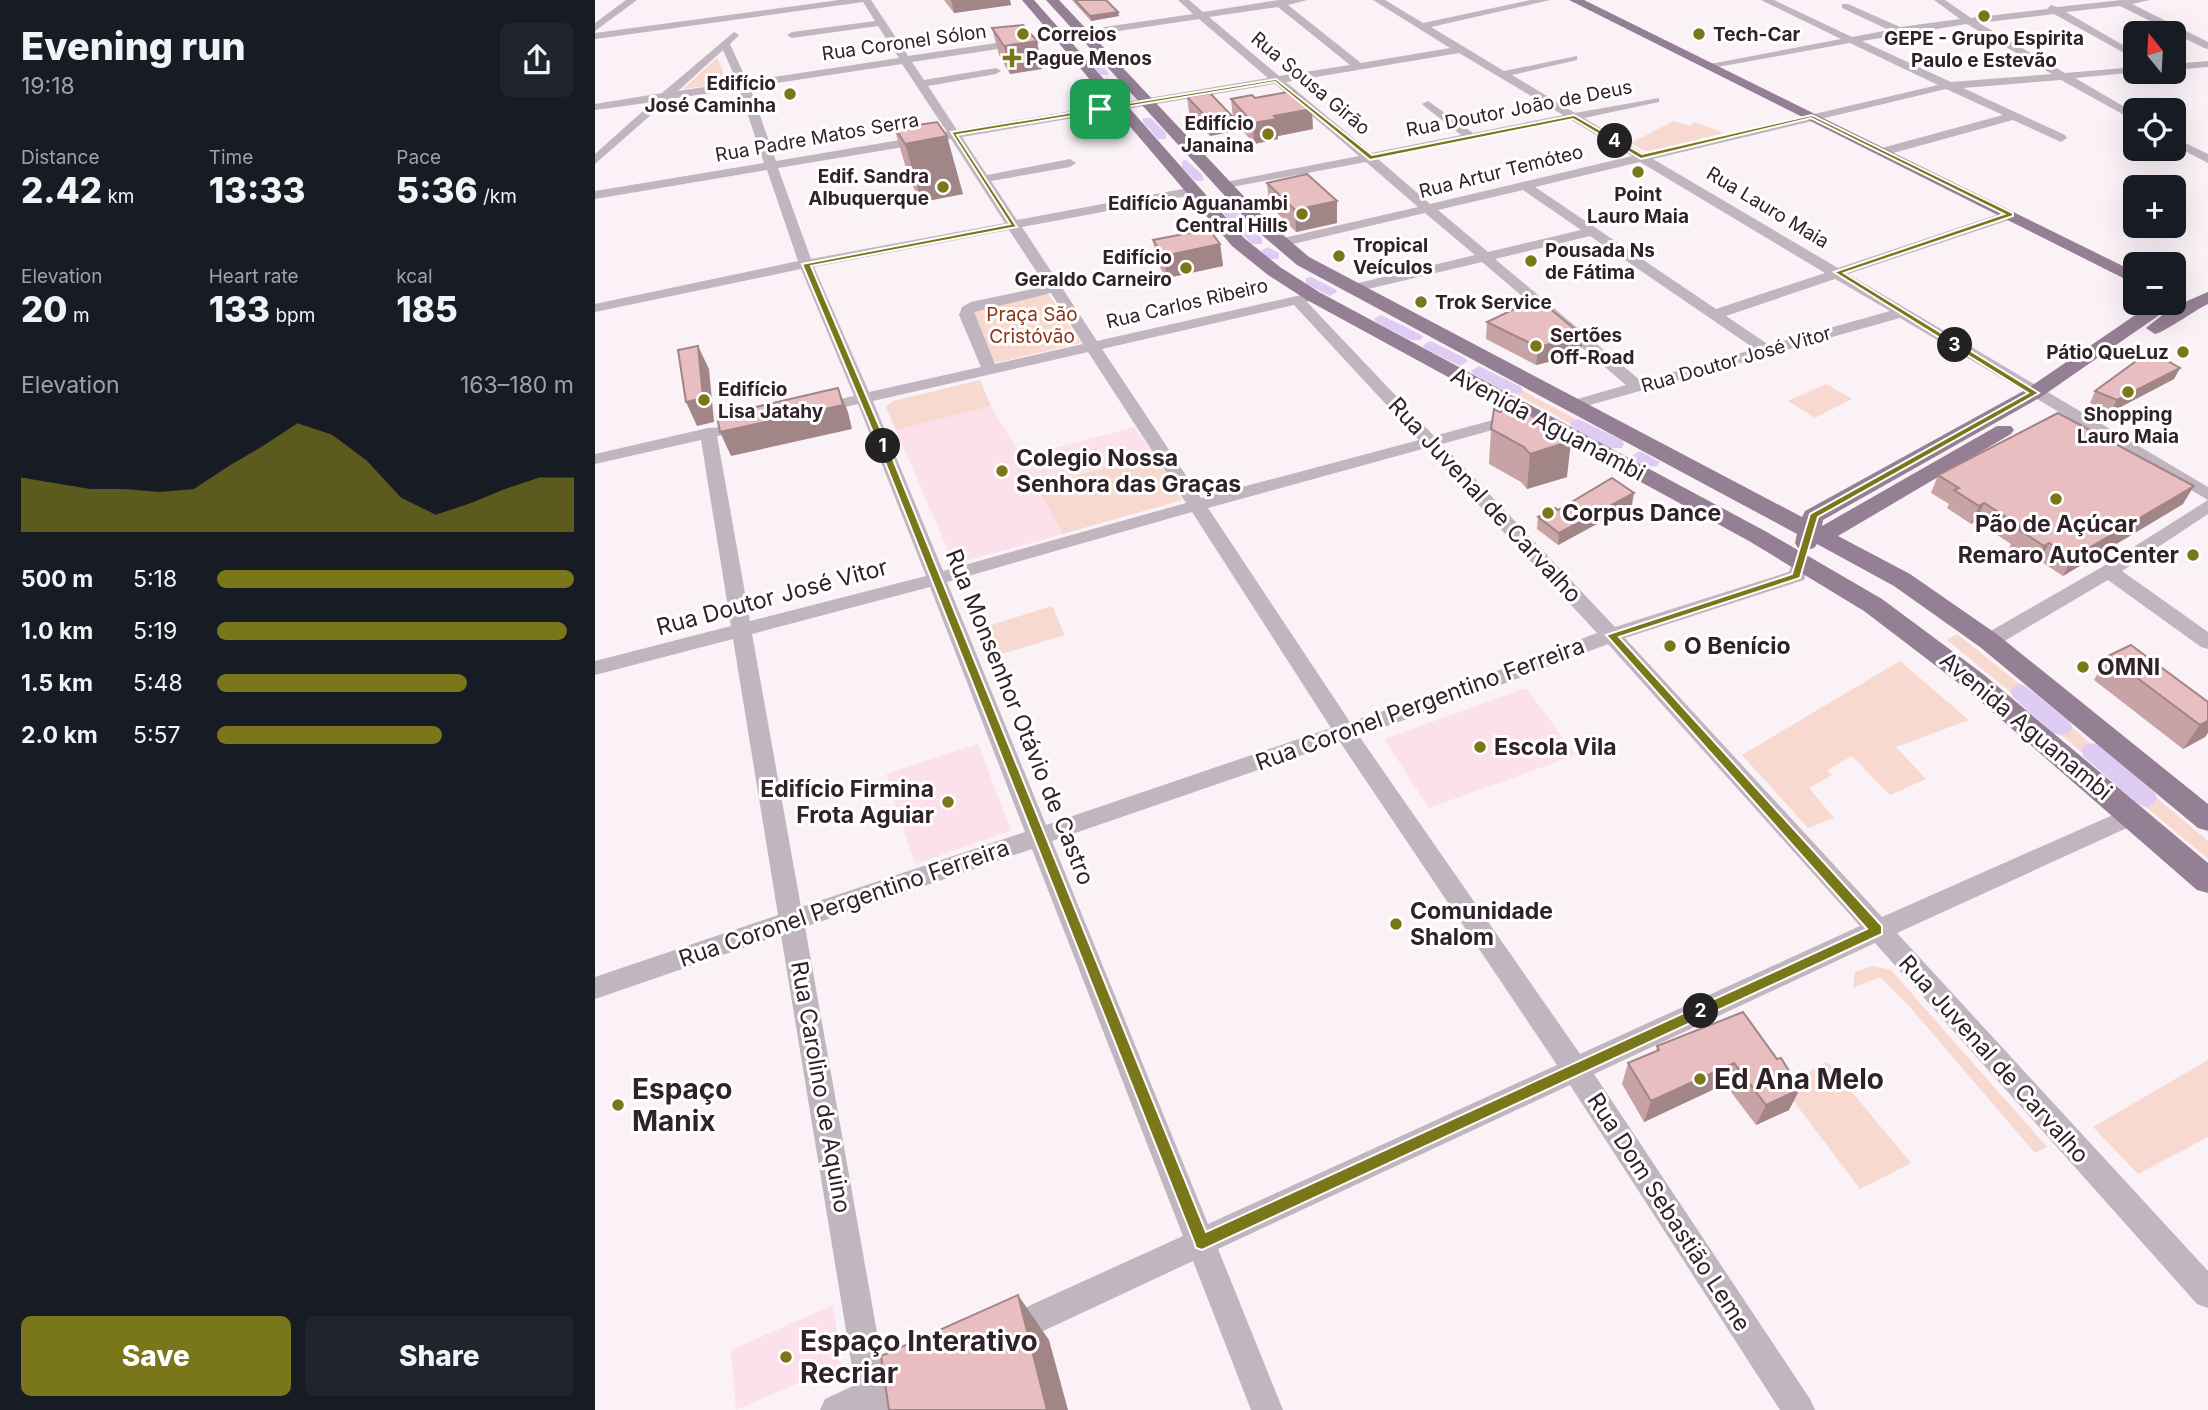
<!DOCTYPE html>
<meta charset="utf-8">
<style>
:root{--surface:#171b24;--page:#20242c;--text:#f1f3f6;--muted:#9ea1a6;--accent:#7a761a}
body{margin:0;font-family:Inter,sans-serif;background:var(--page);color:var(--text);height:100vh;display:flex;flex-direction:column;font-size:26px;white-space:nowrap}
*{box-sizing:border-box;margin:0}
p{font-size:23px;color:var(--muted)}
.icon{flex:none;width:38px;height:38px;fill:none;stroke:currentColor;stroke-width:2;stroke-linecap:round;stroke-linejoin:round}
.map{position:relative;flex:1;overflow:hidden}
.sheet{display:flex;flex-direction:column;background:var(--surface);width:595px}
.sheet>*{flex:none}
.needle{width:46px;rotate:342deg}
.buttons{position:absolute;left:1528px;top:21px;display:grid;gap:14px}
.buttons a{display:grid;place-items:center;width:63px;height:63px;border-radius:10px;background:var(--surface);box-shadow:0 7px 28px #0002;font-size:35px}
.pin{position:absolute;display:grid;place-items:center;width:60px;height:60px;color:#fff;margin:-30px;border-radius:14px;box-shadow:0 4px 10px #0006}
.km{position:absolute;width:35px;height:35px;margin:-18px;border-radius:50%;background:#222;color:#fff;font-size:19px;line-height:35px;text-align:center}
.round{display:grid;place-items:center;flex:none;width:74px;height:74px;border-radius:10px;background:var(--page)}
.head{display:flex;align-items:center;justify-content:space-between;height:119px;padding:0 21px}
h1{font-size:38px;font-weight:800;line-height:52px}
.figures{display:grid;grid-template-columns:repeat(3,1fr);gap:10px;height:119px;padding:7px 21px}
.figures div{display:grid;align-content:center}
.figures b{font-size:35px;font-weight:800}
.figures small{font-size:19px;font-weight:400}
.figures p{font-size:19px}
.chart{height:196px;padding:14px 21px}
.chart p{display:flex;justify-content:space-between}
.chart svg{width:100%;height:126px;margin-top:7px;fill:var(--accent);opacity:.7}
.primary-button{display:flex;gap:14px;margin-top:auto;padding:14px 21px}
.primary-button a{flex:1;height:80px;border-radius:10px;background:var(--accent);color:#fff;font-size:28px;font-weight:800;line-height:80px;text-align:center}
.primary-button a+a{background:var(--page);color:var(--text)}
ul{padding:0 21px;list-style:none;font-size:23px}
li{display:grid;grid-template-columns:112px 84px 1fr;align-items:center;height:52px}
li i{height:18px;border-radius:9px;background:var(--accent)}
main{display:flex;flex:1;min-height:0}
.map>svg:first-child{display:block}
.built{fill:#fce0eb}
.green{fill:#f7d9d0}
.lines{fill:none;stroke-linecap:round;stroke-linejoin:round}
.canal{fill:#deccf5;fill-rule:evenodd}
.minor{fill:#c1b5c0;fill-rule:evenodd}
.major{fill:#957f94;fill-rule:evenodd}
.wall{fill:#c8a3a6}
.shaded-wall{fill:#a28587}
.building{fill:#e8bec1;stroke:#a28587;stroke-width:2}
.route{fill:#7a761a;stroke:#fff;stroke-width:2;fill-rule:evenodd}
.poi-dot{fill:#7a761a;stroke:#fff;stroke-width:2.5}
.labels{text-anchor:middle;stroke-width:6;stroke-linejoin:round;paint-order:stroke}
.far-poi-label{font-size:19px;font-weight:bold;fill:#302228;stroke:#fff;text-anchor:start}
.far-street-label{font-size:19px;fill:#302228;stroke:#fff}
.far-park-label{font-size:19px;fill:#8c3316;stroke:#fff}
.street-label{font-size:23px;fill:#302228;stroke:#fff}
.poi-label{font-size:23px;font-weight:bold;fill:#302228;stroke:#fff;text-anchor:start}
.near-poi-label{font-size:28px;font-weight:bold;fill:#302228;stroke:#fff;text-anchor:start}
</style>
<main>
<section class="sheet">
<div class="head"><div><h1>Evening run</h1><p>19:18</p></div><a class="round"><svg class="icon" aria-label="share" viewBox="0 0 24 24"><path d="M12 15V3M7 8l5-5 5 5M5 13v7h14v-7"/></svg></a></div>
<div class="figures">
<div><p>Distance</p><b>2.42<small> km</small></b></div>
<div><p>Time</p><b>13:33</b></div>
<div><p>Pace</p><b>5:36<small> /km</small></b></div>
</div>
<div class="figures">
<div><p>Elevation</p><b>20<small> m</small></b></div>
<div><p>Heart rate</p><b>133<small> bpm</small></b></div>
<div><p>kcal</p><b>185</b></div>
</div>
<div class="chart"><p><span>Elevation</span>163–180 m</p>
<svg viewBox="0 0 160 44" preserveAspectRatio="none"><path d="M0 44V25L10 27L20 29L30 29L40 30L50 29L60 21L70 14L80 6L90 10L100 19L110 32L120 38L130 34L140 29L150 25L160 25V44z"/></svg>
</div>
<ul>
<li><b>500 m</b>5:18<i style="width:100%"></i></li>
<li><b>1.0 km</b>5:19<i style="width:98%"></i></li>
<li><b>1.5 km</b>5:48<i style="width:70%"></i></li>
<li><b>2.0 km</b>5:57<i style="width:63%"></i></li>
</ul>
<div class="primary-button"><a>Save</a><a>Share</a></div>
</section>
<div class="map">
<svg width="1613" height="1410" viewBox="0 0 1613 1410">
<rect width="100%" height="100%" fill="#faf2f6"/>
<g class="built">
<polygon points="396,406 427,457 539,427 559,454 441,485 468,534 363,563 357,560 301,430"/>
<polygon points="931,688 981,755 834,808 789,739"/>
<polygon points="383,744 416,831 320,864 291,774"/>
<polygon points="238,1305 246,1365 141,1410 136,1350"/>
</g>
<g class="green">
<polygon points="122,58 133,83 88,89"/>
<polygon points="1079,121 1094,126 1100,122 1129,133 1055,151 1048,150 1036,143"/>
<polygon points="452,292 486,343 400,363 376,310"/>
<polygon points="385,380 396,406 301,430 291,407 298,401"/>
<polygon points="1231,384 1257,399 1220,418 1193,401"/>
<polygon points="923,388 986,422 980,426 917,392"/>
<polygon points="559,454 587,500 468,534 441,486"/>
<polygon points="457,606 470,635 397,657 386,628"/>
<polygon points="1362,634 1431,689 1419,695 1352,640"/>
<polygon points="1305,661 1374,720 1301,747 1331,779 1295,795 1257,756 1232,770 1237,775 1214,788 1239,818 1213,828 1147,755"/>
<polygon points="1473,724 1502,749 1489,754 1460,730"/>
<polygon points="1557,794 1613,841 1613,859 1544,801"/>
<polygon points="1278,966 1296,970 1452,1147 1440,1153 1315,1007 1285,977 1258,988 1260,972"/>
<polygon points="1613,1060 1613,1137 1543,1174 1498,1127"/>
<polygon points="1232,1062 1316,1163 1265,1189 1188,1087"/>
</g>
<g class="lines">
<g class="canal">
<polygon points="496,61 504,61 514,73 513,75 505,75 495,63"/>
<polygon points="548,118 556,118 571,133 571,139 563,139 548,122"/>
<polygon points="591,160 608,175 608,181 600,181 587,167 587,161"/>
<polygon points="628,201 633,202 646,216 646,222 636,222 623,208 623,202"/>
<polygon points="649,224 667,238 667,244 657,244 642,228"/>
<polygon points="673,247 684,253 684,259 674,259 666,251"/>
<polygon points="716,277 740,289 742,292 735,296 711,284 711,278"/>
<polygon points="786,315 825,334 828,337 825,340 815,340 781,322 779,319"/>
<polygon points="836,341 870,358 873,361 865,366 831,349 828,346 831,343"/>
<polygon points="884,366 926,387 928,390 926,393 914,393 878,374 876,371"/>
<polygon points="983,419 1027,440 1029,444 1027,448 1015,448 977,427 975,424 977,421"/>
<path d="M1045 451 1065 462 1062 466C1053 468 1042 464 1037 456Z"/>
<polygon points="1425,684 1432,687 1474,721 1477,727 1474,733 1466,735 1458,733 1418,697 1415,692 1418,687"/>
<polygon points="1497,743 1505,745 1559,792 1562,798 1559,804 1551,807 1543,804 1489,757 1486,751 1489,745"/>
</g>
<g class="minor">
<polygon points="31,0 42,0 0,31 0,23"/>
<path d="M244 0H276L313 56 598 14 583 0H594L608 12 684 0H712L693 5 766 63 855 48 778 0H790L828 23 936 0H955L836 27 909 71 982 56V60L917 75 980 113 1064 98V102L989 118 1049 154 1343 85 1255 43 1111 69 1110 67 1115 64 1246 39 1166 0H1179L1257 37 1294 30 1247 8V4H1253L1305 27 1365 19 1339 0H1350L1376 18 1452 9 1456 5 1462 7 1526 0H1555L1537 4 1613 42V49L1609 48 1525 6 1471 12 1540 52V59L1459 14 1384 23 1470 73 1540 67V72H1544L1480 78 1540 113V121L1466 80 1368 88 1470 135 1472 138 1466 142 1418 120 1291 155H1283V149L1408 115 1351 89 1058 159 1243 268 1410 212H1420V218L1253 274 1613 487V500L1305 318 984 408H972L970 405 972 402 1031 385 887 262 756 293 751 292V286L880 255 830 213 685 247 680 246V240L823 207 771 162 626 189 624 186 630 182 764 156 680 84 367 137 392 175 475 159 481 163 475 167 396 181 422 220 598 187 604 191 598 195 427 227 502 341 715 293 722 297 712 302 839 436 924 413 930 415 932 418 930 421 847 444 1020 627 1194 572 1199 558H1213L1215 562 1209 580 1030 638 1287 917 1529 810 1537 807 1545 810 1548 816 1545 822 1302 933 1613 1271V1308L1602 1304 1280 943 999 1074 1215 1399 1220 1410H1185L975 1085 623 1249 688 1410H656L598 1261 416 1346 405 1341 400 1330 405 1319 588 1236 437 849 210 927 289 1372 317 1360 328 1365 333 1376 328 1387 295 1402 296 1410H225L230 1399 260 1385 186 935 0 999V977L183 915 138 639 0 675V661L136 626 106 440 0 464V454L113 428 130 427 132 431 130 435 122 436 155 621 331 576 263 404 221 414 213 409 215 406 259 396 206 269 0 312V304L203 261 172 170 0 199V191L169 163 144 89 74 99 0 164V154L58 102 0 110V104L67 93 139 32 144 35 135 44 152 81 304 58 283 26 197 38 192 35 197 32 280 21 268 2 0 39V33ZM683 7 755 65 684 76 614 17ZM604 19 673 78 362 130 333 86 401 74 406 71 401 68 329 80 317 62ZM1372 24 1457 74 1356 82 1267 41ZM128 50 142 82 83 91ZM864 53 968 115 878 133 833 101 827 104 829 106 866 135 776 153 691 82ZM307 64 352 132 181 161 155 87ZM976 120 1037 156 835 204 783 159ZM356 139 410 223 216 259 183 168ZM1045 162 1230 273 1121 309 940 187ZM928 190 986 230 893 252 843 210ZM414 230 451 286 376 302 367 307 364 315 386 367 274 392 219 267ZM995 236 1160 349 1046 381 900 259ZM1240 279 1295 311 1174 345 1131 316ZM456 293 488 344 400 364 379 312ZM699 305 824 440 606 498 507 349ZM493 352 591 503 348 571 278 401ZM831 448 1002 633 849 691 755 722 613 508ZM597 512 736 728 451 825 352 582ZM335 587 430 832 206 907 157 634ZM1013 644 1265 926 985 1054 764 736 863 701ZM745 742 962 1065 613 1224 457 841Z"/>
<polygon points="1613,61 1613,67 1578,70 1578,64"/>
<polygon points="1578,137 1613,154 1613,163 1578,145"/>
<polygon points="1613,500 1613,514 1527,571 1613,632 1613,649 1606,647 1513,580 1401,646 1387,646 1384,641 1387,636 1507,567"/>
</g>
<g class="major">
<polygon points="427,0 439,0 649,238 685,267 724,292 1170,531 1287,599 1388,674 1613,863 1613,893 1602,890 1370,688 1269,611 1154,541 712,300 673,275 637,246"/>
<polygon points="451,0 464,0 673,222 714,257 1207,517 1210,511 1432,389 1558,303 1578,302 1576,307 1446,397 1228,520 1227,526 1402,426 1416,426 1419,430 1416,434 1243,536 1315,574 1403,635 1613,804 1613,831 1603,828 1385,647 1299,586 1222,544 1219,548 1211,550 1203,548 1200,543 1202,534 702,265 661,230"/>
<polygon points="974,0 989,0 1540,272 1540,284"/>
<path d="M1613 292V304C1598 311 1572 331 1560 334L1551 328 1576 308Z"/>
</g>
</g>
<g class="wall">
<polygon points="349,0 415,0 416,5 359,13"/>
<polygon points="477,0 511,0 523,12 524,16 496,21"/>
<polygon points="397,28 442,41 447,69 415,74 404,55"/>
<polygon points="592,97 639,131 615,136 594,112"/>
<polygon points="660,98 718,129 683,136 683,139 659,144 638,119 636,99"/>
<polygon points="298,124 323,125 368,194 327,202 315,182"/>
<polygon points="672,183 742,223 701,232 674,205"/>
<polygon points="558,240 625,244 628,266 572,278 561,262"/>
<polygon points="892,322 988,336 986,354 941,365 891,339"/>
<polygon points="1585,368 1579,379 1516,412 1495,403 1500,391"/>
<polygon points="896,429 966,436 972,477 932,489 926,482 894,464"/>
<polygon points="1343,475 1588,504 1468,576 1445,561 1440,564 1414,548 1416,544 1381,521 1376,524 1352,508 1354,504 1336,493"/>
<polygon points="1037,505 963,545 942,529 943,517 963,510"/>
<polygon points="1513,656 1613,702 1610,737 1588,749 1499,680"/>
<polygon points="1148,1012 1194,1110 1161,1125 1130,1084 1049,1122 1027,1084 1033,1063 1061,1051 1062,1046"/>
</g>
<g class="shaded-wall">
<polygon points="356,0 415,0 416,5 359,13"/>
<polygon points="523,12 524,16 496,21 495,16"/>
<polygon points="442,41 447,69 415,74 409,46"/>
<polygon points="717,109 718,129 683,136 683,139 659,144 658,123 679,116"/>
<polygon points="637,116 639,131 615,136 614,120"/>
<polygon points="352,136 368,194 327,202 310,144"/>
<polygon points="742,201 742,223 701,232 700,210"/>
<polygon points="625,244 628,266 572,278 569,256"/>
<polygon points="988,336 986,354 941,365 943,347"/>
<polygon points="103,346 114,369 119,422 102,426 91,402"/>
<polygon points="1585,368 1579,379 1516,412 1522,400"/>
<polygon points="243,388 253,412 257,429 136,456 125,432"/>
<polygon points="967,432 965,445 976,441 972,477 932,489 935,454"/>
<polygon points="1599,486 1588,504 1468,576 1477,558"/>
<polygon points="1039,493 1037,505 963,545 964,533"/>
<polygon points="1389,503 1381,521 1376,524 1384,506"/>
<polygon points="1454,543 1445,561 1440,564 1449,546"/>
<polygon points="1613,721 1613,733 1610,737 1588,749 1605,725"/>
<polygon points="1139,1063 1130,1084 1049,1122 1056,1101"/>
<polygon points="1205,1089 1194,1110 1161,1125 1171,1105"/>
<polygon points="423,1295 454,1340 473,1410 452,1410"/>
</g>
<g class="building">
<polygon points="480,0 511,0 523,12 495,16"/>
<polygon points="428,25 442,41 409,46 397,28"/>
<polygon points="698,91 717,109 679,116 682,119 658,123 636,99 657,95 660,98"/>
<polygon points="615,93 637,116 614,120 592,97"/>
<polygon points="320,121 323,125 342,122 352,136 310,144 298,124"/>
<polygon points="712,174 742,201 700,210 672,183"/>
<polygon points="614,229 625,244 569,256 558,240"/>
<polygon points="942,298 988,336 943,347 892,322"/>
<polygon points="103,346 108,398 91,402 83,350"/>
<polygon points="1555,351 1585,368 1522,400 1500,391"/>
<polygon points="243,388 248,405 125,432 122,416"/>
<polygon points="916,405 967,432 963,434 976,441 935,454 929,447 896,429 899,409 905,412"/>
<polygon points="1463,413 1599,486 1477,558 1454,543 1449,546 1423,529 1427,527 1389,503 1384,506 1359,490 1364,488 1343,475"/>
<polygon points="1017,478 1039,493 964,533 943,517 960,508 963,510"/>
<polygon points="1536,645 1613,702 1613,721 1605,725 1513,656"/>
<polygon points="1148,1012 1182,1059 1186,1058 1205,1089 1171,1105 1139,1063 1056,1101 1033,1063 1064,1050 1062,1046"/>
<polygon points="423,1295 452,1410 294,1410 286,1356"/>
</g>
<path class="route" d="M681 79 777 155 979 115 1047 154 1217 115 1418 213V216L1249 273 1444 393 1223 517 1205 578 1024 637 1287 926V934L607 1250 601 1248 599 1242 280 437 207 264 415 224 356 132ZM680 82 775 160 978 119 1046 159 1216 118 1409 214 1239 272 1433 393 1215 514 1197 574 1011 635 1272 929 611 1232 289 437 216 266 422 227 362 135Z"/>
<g class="poi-dot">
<circle cx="1389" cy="16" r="7"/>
<circle cx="428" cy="34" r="7"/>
<circle cx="1104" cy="34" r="7"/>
<path d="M413.5 47.5h7v7h7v7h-7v7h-7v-7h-7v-7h7z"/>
<circle cx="195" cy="94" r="7"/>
<circle cx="673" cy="134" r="7"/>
<circle cx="1043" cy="172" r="7"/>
<circle cx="348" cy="187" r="7"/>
<circle cx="707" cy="214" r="7"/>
<circle cx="744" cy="256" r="7"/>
<circle cx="936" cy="261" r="7"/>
<circle cx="591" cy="268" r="7"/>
<circle cx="826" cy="302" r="7"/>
<circle cx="941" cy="346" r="7"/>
<circle cx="1588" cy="352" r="7"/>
<circle cx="1533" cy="392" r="7"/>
<circle cx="109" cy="400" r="7"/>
<circle cx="407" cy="471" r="7"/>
<circle cx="1461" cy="499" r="7"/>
<circle cx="953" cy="513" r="7"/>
<circle cx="1598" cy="555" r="7"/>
<circle cx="1075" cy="646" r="7"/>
<circle cx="1488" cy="667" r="7"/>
<circle cx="885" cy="747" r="7"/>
<circle cx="353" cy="802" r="7"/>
<circle cx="801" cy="924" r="7"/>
<circle cx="1105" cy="1079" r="7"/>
<circle cx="23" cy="1105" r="7"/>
<circle cx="191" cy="1357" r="7"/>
</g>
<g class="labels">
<g class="far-poi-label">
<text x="442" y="41">Correios</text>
<text x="1118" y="41">Tech-Car</text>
<text x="1389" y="45" text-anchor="middle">GEPE - Grupo Espirita<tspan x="1389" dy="22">Paulo e Estevão</tspan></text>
<text x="431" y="65">Pague Menos</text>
<text x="181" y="90" text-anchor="end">Edifício<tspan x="181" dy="22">José Caminha</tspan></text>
<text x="659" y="130" text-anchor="end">Edifício<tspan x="659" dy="22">Janaina</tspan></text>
<text x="334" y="183" text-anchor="end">Edif. Sandra<tspan x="334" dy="22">Albuquerque</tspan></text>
<text x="1043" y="201" text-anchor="middle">Point<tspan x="1043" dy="22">Lauro Maia</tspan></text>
<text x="693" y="210" text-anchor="end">Edifício Aguanambi<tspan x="693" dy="22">Central Hills</tspan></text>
<text x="758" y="252">Tropical<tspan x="758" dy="22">Veículos</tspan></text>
<text x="950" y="257">Pousada Ns<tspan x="950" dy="22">de Fátima</tspan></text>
<text x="577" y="264" text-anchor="end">Edifício<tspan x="577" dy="22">Geraldo Carneiro</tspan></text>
<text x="840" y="309">Trok Service</text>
<text x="955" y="342">Sertões<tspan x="955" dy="22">Off-Road</tspan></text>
<text x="1574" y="359" text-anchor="end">Pátio QueLuz</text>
<text x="123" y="396">Edifício<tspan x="123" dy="22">Lisa Jatahy</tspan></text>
<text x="1533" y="421" text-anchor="middle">Shopping<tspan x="1533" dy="22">Lauro Maia</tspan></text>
</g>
<g class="far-street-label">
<text transform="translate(309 42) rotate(-8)" y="7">Rua Coronel Sólon</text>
<text transform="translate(716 83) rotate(40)" y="7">Rua Sousa Girão</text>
<text transform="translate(924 108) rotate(-11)" y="7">Rua Doutor João de Deus</text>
<text transform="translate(222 137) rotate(-10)" y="7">Rua Padre Matos Serra</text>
<text transform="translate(906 171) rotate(-14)" y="7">Rua Artur Temóteo</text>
<text transform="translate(1173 207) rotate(31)" y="7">Rua Lauro Maia</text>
<text transform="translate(592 303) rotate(-13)" y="7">Rua Carlos Ribeiro</text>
<text transform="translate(1141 359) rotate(-16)" y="7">Rua Doutor José Vitor</text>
</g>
<g class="far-park-label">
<text x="437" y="321">Praça São<tspan x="437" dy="22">Cristóvão</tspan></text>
</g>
<g class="street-label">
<text transform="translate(953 424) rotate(28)" y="8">Avenida Aguanambi</text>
<text transform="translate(890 500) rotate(47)" y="8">Rua Juvenal de Carvalho</text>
<text transform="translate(177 597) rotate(-15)" y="8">Rua Doutor José Vitor</text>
<text transform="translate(825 704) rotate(-20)" y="8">Rua Coronel Pergentino Ferreira</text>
<text transform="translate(425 717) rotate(68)" y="8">Rua Monsenhor Otávio de Castro</text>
<text transform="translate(1431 726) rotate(40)" y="8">Avenida Aguanambi</text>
<text transform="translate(249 903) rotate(-19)" y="8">Rua Coronel Pergentino Ferreira</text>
<text transform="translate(1399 1059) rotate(48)" y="8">Rua Juvenal de Carvalho</text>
<text transform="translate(226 1087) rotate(80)" y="8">Rua Carolino de Aquino</text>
<text transform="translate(1074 1212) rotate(57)" y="8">Rua Dom Sebastião Leme</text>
</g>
<g class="poi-label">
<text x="421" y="466">Colegio Nossa<tspan x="421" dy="26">Senhora das Graças</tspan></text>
<text x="967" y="521">Corpus Dance</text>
<text x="1461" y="532" text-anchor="middle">Pão de Açúcar</text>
<text x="1584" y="563" text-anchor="end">Remaro AutoCenter</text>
<text x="1089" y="654">O Benício</text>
<text x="1502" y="675">OMNI</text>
<text x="899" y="755">Escola Vila</text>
<text x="339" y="797" text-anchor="end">Edifício Firmina<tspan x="339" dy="26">Frota Aguiar</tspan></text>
<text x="815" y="919">Comunidade<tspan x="815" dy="26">Shalom</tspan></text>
</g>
<g class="near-poi-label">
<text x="1119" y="1089">Ed Ana Melo</text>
<text x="37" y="1099">Espaço<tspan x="37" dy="32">Manix</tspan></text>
<text x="205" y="1351">Espaço Interativo<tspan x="205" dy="32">Recriar</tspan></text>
</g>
</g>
</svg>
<div class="buttons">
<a><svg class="needle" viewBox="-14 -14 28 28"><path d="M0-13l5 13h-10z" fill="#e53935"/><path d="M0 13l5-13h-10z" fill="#9ea1a6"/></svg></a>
<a><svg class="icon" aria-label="locate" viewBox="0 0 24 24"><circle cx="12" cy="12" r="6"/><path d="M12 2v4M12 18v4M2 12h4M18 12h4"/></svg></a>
<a>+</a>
<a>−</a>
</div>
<div class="pin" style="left:505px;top:109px;background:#1e9e55"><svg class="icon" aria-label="arrive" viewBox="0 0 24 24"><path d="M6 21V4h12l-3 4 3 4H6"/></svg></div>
<b class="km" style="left:288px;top:446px">1</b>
<b class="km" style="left:1106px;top:1011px">2</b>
<b class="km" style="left:1360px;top:345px">3</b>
<b class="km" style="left:1020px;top:141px">4</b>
</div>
</main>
